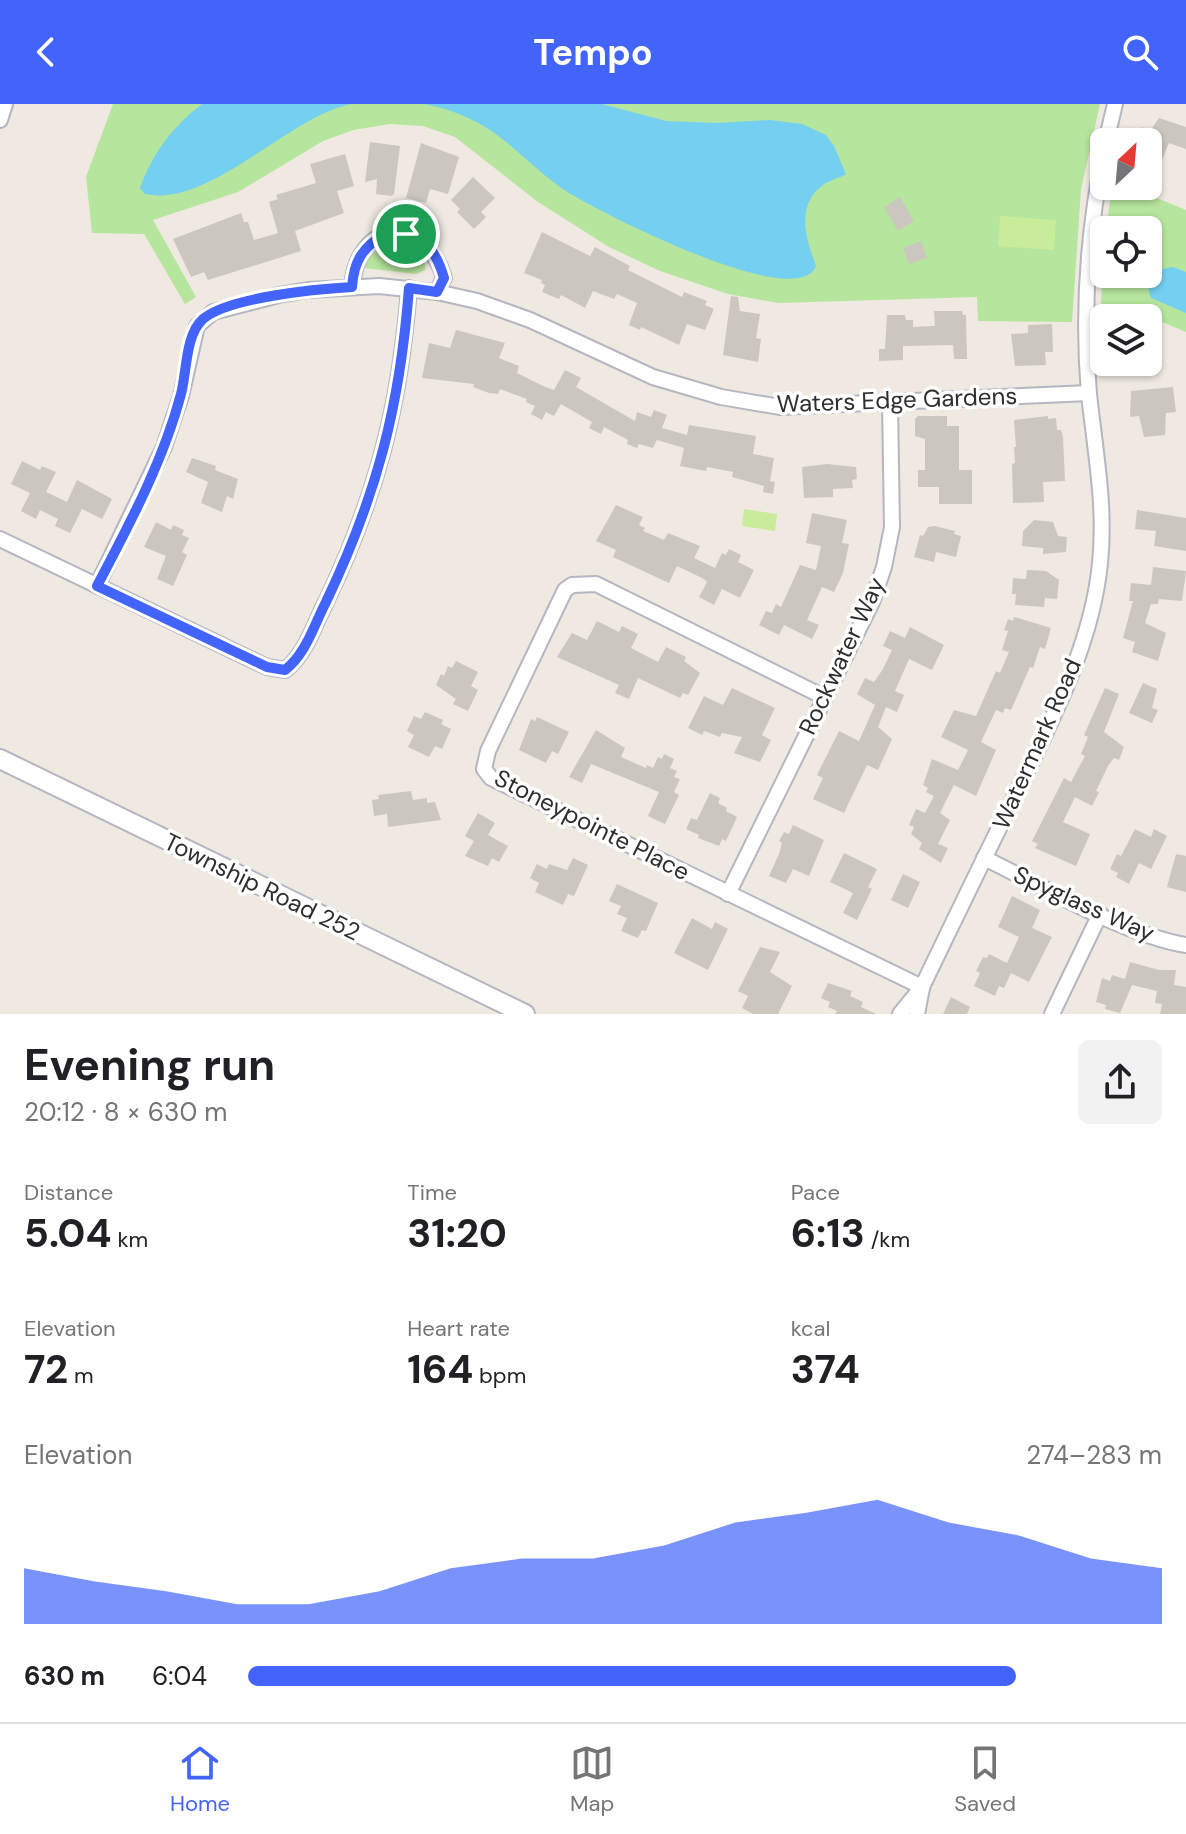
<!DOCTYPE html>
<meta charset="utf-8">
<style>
:root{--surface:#fff;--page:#f2f2f2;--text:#202124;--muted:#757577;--line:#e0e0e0;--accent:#4264fb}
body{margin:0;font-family:"DM Sans",sans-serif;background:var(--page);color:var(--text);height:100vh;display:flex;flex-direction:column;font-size:30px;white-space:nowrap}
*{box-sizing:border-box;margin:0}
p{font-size:26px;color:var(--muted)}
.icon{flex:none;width:44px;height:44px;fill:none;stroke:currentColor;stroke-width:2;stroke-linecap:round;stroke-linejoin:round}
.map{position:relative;height:910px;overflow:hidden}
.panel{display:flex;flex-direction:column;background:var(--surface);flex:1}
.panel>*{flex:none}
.needle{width:52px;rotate:26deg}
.buttons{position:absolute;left:1090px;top:24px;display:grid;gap:16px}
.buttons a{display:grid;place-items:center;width:72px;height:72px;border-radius:12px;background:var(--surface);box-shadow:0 2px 6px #0004;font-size:40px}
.pin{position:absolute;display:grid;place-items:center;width:68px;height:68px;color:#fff;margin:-34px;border:4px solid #fff;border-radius:50%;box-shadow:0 2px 8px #0007}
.round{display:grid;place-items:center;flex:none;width:84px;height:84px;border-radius:12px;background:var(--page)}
.overview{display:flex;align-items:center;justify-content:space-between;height:136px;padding:0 24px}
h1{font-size:44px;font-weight:700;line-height:60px}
.stats{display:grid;grid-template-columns:repeat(3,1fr);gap:12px;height:136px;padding:8px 24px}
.stats div{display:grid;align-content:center}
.stats b{font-size:40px;font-weight:700}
.stats small{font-size:22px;font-weight:400}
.stats p{font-size:22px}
.chart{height:224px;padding:16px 24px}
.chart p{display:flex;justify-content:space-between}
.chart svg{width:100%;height:144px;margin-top:8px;fill:var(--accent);opacity:.7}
ul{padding:0 24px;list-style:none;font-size:26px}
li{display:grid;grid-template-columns:128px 96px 1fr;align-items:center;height:60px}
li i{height:20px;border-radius:10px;background:var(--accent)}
header{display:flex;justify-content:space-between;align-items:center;height:104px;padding:0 24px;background:var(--accent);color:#fff;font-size:36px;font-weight:700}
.dock{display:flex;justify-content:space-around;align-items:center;height:112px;border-top:2px solid var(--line);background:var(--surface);font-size:22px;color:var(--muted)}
.dock a{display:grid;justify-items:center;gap:4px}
.dock .current{color:var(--accent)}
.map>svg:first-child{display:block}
.green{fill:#b6e59e}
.pitch{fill:#c9ec9a}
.water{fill:#75cff0}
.building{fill:#cbc7bf}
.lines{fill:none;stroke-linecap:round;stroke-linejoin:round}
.street-casing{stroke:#b4b7c1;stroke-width:18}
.secondary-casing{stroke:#b4b7c1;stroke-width:22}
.street{stroke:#fff;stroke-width:14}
.secondary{stroke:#fff;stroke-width:18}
.route-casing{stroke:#fff;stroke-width:16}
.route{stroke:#4264fb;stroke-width:10}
.labels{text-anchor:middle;stroke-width:7;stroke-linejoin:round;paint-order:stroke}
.street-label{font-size:24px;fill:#2e2e2e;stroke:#fff}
</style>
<header><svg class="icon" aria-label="back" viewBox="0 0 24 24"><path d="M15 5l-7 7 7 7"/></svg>Tempo<svg class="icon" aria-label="search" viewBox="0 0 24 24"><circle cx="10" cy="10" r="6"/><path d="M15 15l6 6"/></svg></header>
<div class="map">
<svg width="1186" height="910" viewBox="0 0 1186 910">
<rect width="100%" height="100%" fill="#efe9e1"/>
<g class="green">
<polygon points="113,0 1100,0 1081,85 1072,218 978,217 977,193 778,199 728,190 660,167 609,143 538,98 455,33 423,22 390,20 353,26 323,37 238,88 153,116 196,193 185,200 144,130 92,129 86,73"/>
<polygon points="1112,82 1127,82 1186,106 1186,228 1162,218 1148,218 1148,214 1104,214 1104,218 1100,218 1104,140 1104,170 1148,170 1148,126 1106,126"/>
<path d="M393 135C411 138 426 146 425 166L416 170 364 164 362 161 373 141Z"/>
</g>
<g class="pitch">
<polygon points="1000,112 1056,116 1054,146 998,142"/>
<polygon points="744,405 777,410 775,427 742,422"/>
</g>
<g class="water">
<path d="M202 0H351C289 12 210 104 145 90L140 84C152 50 173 22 202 0Z"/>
<path d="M425 0H602L666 17 717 19 770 16 802 20 826 31 834 42 846 70C838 75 829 76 823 81 795 101 806 136 816 162 797 210 600 108 569 89 537 69 514 40 482 21 464 11 445 4 425 0Z"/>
<path d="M1173 163 1186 168V209L1151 194C1143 177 1156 164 1173 163Z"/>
</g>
<g class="building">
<polygon points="1159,14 1186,23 1186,45 1169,39 1148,88 1148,38 1136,38 1142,23 1150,27"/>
<polygon points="370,38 400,42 394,90 391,92 376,90 377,75 365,78"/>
<polygon points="421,39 459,53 448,90 430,85 426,99 406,94"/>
<polygon points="345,50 354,82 337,87 344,109 295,127 301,147 208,176 204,168 191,173 173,135 241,109 244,118 248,118 254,136 278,129 269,98 278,95 276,91 316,79 310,60"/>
<polygon points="473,73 495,94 481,108 486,113 474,125 457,108 460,105 451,96"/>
<polygon points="900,93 914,117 898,127 884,103"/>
<polygon points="542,128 590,152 595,143 630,162 628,166 682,193 684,188 707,197 705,201 714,205 705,226 687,220 679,241 641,223 640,226 629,221 637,199 617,190 614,195 593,187 585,204 561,191 559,195 542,188 545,181 541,179 542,176 524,169"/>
<polygon points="921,137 927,154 909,160 903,144"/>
<polygon points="731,192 738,193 740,207 760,210 756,234 761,235 758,258 723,251"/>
<polygon points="934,207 962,207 963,211 966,211 967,255 954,255 953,241 903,242 903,256 879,257 879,245 885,245 887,211 905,211 906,216 913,216 913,223 935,222"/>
<polygon points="1052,220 1053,248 1045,248 1046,261 1015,262 1011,230 1028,229 1028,221"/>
<polygon points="456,226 505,239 499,254 519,262 517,269 543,282 554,286 565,266 581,274 576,283 635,317 637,308 651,313 654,306 667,311 662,324 687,331 689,321 756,332 753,350 774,354 770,377 775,378 773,390 763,388 764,382 732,373 733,368 707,363 706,367 680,362 684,344 657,336 653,344 639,340 637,344 627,340 628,336 604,323 601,330 589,324 592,318 561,300 554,312 546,308 542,316 531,310 535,302 526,298 527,295 500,285 498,290 489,289 473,283 474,280 422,274 429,239 450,244"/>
<polygon points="1173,283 1176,308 1166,309 1165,331 1144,333 1139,312 1130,313 1131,287"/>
<polygon points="918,312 947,312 947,322 959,322 959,366 972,366 972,400 939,400 939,383 918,383 918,366 925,366 925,335 915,332 915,315"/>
<polygon points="1048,312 1048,315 1056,314 1057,326 1061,326 1063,333 1065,377 1043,378 1044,398 1013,399 1012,360 1015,359 1014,343 1016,343 1014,316"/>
<polygon points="192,354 216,362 215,366 238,375 233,395 227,392 222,408 201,399 208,378 186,368"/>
<polygon points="22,357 40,366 42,362 56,368 46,388 67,398 77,376 112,395 102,415 82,405 70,429 55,422 58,415 40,406 36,415 21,407 30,389 11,380"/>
<polygon points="827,360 856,363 857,375 852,376 853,384 833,385 833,393 804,394 802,363"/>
<polygon points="616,401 643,413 639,421 645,424 643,427 664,436 668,429 700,442 694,454 715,464 722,449 726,451 729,445 741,451 738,458 754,466 740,494 722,485 714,501 699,493 707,478 704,475 677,462 669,479 613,453 616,446 596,437"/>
<polygon points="1137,406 1186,414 1186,447 1154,442 1156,427 1135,425"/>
<polygon points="812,409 847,416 842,439 849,440 843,469 834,488 822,483 807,516 819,521 812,535 784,521 779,531 759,521 766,507 772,509 776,500 781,503 800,461 816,466 821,442 806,439"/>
<polygon points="1034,416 1053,418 1058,432 1067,433 1066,448 1043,450 1043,444 1022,442 1023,427"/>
<polygon points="156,418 171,426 173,421 184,426 182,431 189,434 182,448 187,451 173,482 157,475 166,452 144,443"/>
<polygon points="935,422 955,427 954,430 961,432 956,453 936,448 934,458 914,453 920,431 923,432 928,423"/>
<polygon points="1153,463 1186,467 1182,497 1159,495 1158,500 1151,500 1145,519 1166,529 1158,557 1132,548 1135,538 1123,534 1133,497 1129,497 1131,479 1151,481"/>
<polygon points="1027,466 1046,467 1059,476 1057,495 1045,494 1044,503 1015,501 1016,490 1012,490 1013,474 1026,475"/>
<polygon points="1014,513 1051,524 1045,545 1040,543 1033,564 1030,563 1011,606 1005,604 1003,609 996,606 981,638 996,646 976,692 954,681 940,709 950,716 938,740 948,744 941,759 919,745 922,739 911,730 914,723 909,721 916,705 925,709 934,692 926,688 928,684 923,681 932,655 958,666 968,646 941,633 954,606 976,612 996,567 1000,569 1009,548 1002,546 1008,527 1004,526 1008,515 1013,517"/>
<polygon points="597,517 619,528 622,522 638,530 631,544 658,558 666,543 686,553 684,557 700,569 688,591 683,589 680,594 638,574 629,595 615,589 619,581 557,553 572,529 587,536"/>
<polygon points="910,523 944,541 932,566 909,555 895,587 904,591 897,608 886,603 878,623 892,635 878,666 867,661 844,709 813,695 823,674 817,671 839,627 859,637 875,601 857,590 865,574 874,578 883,565 892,546 883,542 890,527 905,534"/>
<polygon points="456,557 478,568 471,582 478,586 468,607 453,600 456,595 436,581 441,570 444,572 448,562 452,564"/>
<polygon points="1143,579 1157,585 1152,604 1158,606 1152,619 1129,609"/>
<polygon points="732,584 775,604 762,631 771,636 760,658 734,649 742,633 722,629 720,633 704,627 702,631 688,624 704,592 723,601"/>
<polygon points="1105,584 1119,590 1104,628 1124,643 1119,656 1114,654 1108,662 1096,687 1099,688 1092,702 1075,693 1063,718 1090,730 1076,762 1035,744 1038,740 1032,737 1064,674 1071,678 1085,652 1081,650 1088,633 1084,631"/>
<polygon points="425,608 443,616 441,620 451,625 442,645 435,642 429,653 408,643 414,631 407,627 414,612 421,615"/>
<polygon points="537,613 569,628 558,650 552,647 546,659 519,646 531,615 535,617"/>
<polygon points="596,626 625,644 621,653 646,664 647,661 653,664 658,653 662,655 664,650 674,655 670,664 677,667 674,673 680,675 674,688 679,691 665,720 648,712 659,688 591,660 582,679 569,673"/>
<polygon points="411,687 413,696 427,694 427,699 435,698 441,716 388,723 387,710 374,712 372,696 379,695 378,691"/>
<polygon points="710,689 720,694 718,699 727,704 726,707 737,713 726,737 722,735 719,742 698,734 699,731 686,725 691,714 697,716"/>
<polygon points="478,709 495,719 488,731 508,742 499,758 492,754 488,762 465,752 474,737 465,732"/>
<polygon points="793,721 824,736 809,772 793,765 786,779 769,772 779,750 782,739 779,737 784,728 789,730"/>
<polygon points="1135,725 1151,733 1154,725 1167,732 1151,765 1139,759 1129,780 1116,773 1118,769 1110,765 1117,750 1121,752"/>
<polygon points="844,749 877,765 868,783 872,785 857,816 843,809 853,789 830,778"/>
<polygon points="1176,750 1186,752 1186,788 1167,783"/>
<polygon points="573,754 588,761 574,792 568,790 563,801 535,788 539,779 530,774 537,760 547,765 549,760 567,766"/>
<polygon points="903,770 920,778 908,804 891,796"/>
<polygon points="617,780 658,799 646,827 642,826 638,834 621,827 627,814 617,810 621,802 609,797"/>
<polygon points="1012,792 1040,806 1032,824 1052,833 1029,878 1011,869 1004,884 999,882 995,892 974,882 980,869 976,867 983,853 987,854 989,850 1007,859 1019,833 998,823"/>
<polygon points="692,814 712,825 715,818 728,825 708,866 674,849"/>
<polygon points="760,843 780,848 770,868 792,882 778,910 753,910 742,904 748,892 738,887"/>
<polygon points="1130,858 1159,866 1176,866 1174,881 1186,883 1186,910 1160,910 1162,900 1155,899 1157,887 1132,881 1120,909 1105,905 1106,901 1096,898 1102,874 1110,877 1112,871 1125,875"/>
<polygon points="828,879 852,887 850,892 863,898 861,903 876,910 835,910 837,907 828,903 830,898 821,894"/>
<polygon points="951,893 970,903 967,910 943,910"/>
</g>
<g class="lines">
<defs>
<g id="street">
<polyline points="0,16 5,0"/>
<polyline points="1106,38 1115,0"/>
<path d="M352 183C357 115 426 110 444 174L437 188"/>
<path d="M0 435 267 563 285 566C306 550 314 521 326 498 377 391 400 302 409 184"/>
<polyline points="97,482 164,343 181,292 197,222 213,208 279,191 308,186 379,182 437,188 477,197 530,216 653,273 721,293 780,303 1089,289"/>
<polyline points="824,593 596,480 572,481 565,486 488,647 484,665 491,674 922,883"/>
<path d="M984 754C1040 781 1127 832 1186 841"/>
<polyline points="728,790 872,498 884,463 892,423 890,298"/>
<path d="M900 910 922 883C953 819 983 756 1015 692 1050 619 1092 542 1100 459 1106 402 1095 347 1089 290 1082 209 1088 127 1104 48"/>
<polyline points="917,910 922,884"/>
<polyline points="1052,910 1100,810"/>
</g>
<polyline id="secondary" points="0,655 525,910"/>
</defs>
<use href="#street" class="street-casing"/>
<use href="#secondary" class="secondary-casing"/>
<use href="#street" class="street"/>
<use href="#secondary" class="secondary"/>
</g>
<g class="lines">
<defs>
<path id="route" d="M386 129C422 131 434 140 444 174L437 188 409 184C400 302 377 391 326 498 314 521 306 550 285 566L267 563 97 482C129 421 163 358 181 290 187 268 185 231 203 215 229 193 318 185 352 183 354 156 363 143 386 129Z"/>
</defs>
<use href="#route" class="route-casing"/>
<use href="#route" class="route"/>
</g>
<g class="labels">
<g class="street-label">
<text transform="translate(897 296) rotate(-2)" y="8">Waters Edge Gardens</text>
<text transform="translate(842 552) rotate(-65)" y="8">Rockwater Way</text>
<text transform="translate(1037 640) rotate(-66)" y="8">Watermark Road</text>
<text transform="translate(592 721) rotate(27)" y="8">Stoneypointe Place</text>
<text transform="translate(262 783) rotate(26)" y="8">Township Road 252</text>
<text transform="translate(1084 800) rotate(24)" y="8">Spyglass Way</text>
</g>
</g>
</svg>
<div class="buttons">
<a><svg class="needle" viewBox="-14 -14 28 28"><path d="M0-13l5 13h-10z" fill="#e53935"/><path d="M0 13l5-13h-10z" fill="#757577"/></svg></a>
<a><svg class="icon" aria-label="locate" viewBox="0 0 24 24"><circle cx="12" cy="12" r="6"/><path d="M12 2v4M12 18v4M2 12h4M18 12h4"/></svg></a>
<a><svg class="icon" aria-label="layers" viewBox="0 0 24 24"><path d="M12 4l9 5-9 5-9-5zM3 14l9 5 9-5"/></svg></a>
</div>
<div class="pin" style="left:406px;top:130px;background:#1e9e55"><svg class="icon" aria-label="arrive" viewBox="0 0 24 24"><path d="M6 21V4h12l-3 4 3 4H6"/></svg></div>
</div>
<section class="panel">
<div class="overview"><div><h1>Evening run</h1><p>20:12 · 8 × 630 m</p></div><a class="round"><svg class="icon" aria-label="share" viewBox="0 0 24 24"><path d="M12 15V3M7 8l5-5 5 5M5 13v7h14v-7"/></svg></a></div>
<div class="stats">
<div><p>Distance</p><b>5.04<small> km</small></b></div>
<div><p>Time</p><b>31:20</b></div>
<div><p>Pace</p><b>6:13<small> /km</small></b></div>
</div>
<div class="stats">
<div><p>Elevation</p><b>72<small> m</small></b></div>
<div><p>Heart rate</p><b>164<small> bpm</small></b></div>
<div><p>kcal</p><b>374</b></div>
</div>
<div class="chart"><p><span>Elevation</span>274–283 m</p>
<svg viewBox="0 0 160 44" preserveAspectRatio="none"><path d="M0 44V27L10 31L20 34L30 38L40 38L50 34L60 27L70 24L80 24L90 20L100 13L110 10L120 6L130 13L140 17L150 24L160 27V44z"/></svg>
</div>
<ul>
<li><b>630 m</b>6:04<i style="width:84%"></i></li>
</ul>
</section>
<nav class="dock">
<a class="current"><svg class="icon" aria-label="home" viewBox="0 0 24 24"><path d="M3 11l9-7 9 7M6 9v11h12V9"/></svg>Home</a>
<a><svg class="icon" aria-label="map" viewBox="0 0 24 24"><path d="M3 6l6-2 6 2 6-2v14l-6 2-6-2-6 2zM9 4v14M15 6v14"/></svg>Map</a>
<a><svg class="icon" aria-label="saved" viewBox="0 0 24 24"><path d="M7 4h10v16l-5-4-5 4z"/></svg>Saved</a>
</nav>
